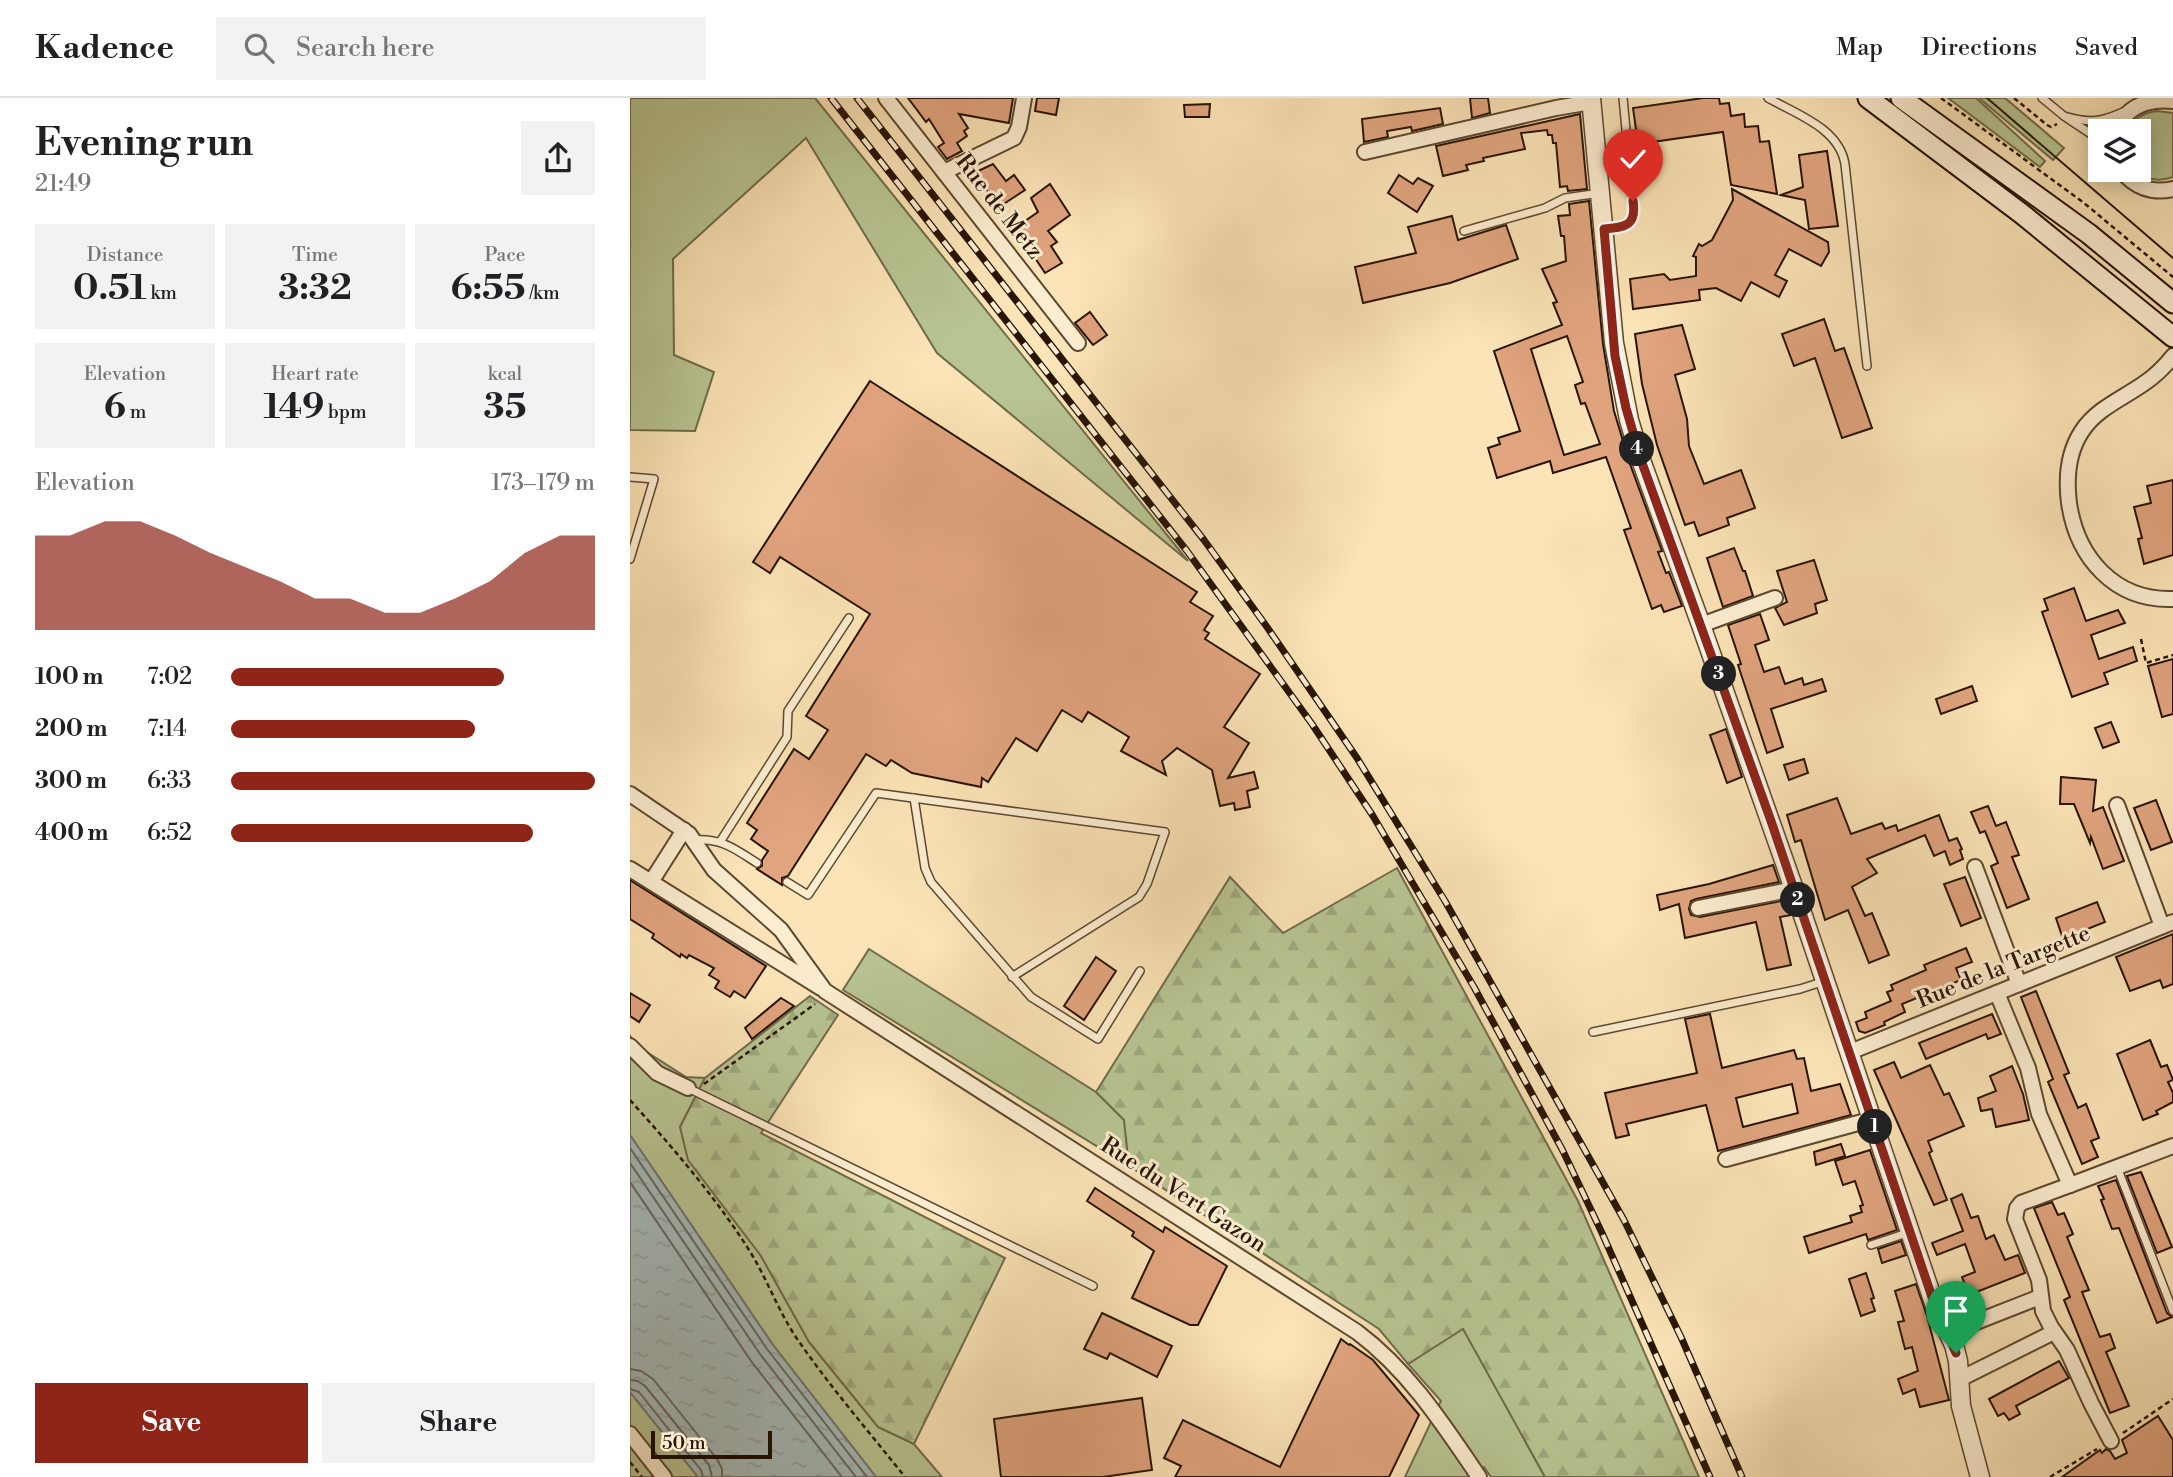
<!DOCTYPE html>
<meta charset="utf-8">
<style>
:root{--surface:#fff;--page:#f2f2f2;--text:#202124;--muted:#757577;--line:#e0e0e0;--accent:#8f2418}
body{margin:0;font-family:"Libre Bodoni",serif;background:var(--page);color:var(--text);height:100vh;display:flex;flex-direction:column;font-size:26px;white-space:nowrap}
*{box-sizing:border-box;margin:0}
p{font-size:23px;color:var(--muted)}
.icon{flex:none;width:38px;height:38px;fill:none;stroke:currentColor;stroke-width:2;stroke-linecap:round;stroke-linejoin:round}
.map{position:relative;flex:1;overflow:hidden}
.sheet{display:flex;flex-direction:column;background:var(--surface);width:630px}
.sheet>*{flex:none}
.controls{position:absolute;left:1458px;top:21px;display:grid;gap:14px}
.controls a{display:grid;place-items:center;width:63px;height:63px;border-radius:0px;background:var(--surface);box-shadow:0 4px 18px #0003;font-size:35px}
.scale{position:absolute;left:21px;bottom:18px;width:121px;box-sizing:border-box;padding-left:7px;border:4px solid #281403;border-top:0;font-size:19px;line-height:24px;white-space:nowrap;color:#281403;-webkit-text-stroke:5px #fcedd0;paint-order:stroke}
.pin{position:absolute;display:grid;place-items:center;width:60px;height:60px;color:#fff;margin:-72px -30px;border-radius:50% 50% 50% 0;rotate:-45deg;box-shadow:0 0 7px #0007}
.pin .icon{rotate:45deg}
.km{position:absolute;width:35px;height:35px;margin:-18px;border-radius:50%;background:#222;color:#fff;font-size:19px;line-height:35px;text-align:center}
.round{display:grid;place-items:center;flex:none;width:74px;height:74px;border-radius:0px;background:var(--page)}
.summary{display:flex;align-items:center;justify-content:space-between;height:119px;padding:0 35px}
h1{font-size:38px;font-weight:700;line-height:52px}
.figures{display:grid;grid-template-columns:repeat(3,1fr);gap:10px;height:119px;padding:7px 35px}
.figures div{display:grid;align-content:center;border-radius:0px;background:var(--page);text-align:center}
.figures b{font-size:35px;font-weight:700}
.figures small{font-size:19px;font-weight:400}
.figures p{font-size:19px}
.chart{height:196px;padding:14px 35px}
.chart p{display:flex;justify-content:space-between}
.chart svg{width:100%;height:126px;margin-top:7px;fill:var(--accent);opacity:.7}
.action{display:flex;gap:14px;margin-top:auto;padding:14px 35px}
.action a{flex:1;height:80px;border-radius:0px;background:var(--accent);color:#fff;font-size:28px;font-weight:700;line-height:80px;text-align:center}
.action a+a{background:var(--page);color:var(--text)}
ul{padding:0 35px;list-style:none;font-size:23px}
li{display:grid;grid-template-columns:112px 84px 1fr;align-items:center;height:52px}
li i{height:18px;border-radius:9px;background:var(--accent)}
header{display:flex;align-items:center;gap:42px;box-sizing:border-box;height:98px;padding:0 35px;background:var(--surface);border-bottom:2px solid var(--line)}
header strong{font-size:33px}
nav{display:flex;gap:38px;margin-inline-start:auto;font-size:24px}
.search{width:490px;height:63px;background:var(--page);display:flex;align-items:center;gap:18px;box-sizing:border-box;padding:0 24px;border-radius:0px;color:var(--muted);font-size:26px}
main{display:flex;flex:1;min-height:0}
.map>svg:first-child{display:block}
.green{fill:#b8c593;stroke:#706c4b;stroke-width:2}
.forest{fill:url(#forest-firs);stroke:#706c4b;stroke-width:2}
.water{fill:url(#water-ripples);stroke:#737871;stroke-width:2}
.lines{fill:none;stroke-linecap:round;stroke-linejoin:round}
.shore{stroke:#66685f;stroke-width:2}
.building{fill:#e0a47e;stroke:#281403;stroke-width:2;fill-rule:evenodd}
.service-casing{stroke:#5d4830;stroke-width:10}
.minor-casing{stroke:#5d4830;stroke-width:18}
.tertiary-casing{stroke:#5d4830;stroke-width:21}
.secondary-casing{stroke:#281403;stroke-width:23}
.path{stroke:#281403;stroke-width:2.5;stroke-dasharray:5 3.5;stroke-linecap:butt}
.service{stroke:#fcedd0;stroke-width:7}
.minor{stroke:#fcedd0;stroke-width:14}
.tertiary{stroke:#fcedd0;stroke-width:18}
.secondary{stroke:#fcedd0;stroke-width:19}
.tram{stroke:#281403;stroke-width:2}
.rail-casing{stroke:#281403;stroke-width:7}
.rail{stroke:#fcedd0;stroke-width:4.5;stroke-dasharray:13;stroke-linecap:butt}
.route-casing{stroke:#fff;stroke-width:14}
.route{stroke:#8f2418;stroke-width:9}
.labels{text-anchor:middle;stroke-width:6;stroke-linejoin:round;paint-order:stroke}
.street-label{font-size:23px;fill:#281403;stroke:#fcedd0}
</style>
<header>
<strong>Kadence</strong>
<div class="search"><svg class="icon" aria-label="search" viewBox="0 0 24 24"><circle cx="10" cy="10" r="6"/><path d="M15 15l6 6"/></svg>Search here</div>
<nav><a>Map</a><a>Directions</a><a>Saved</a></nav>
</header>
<main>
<section class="sheet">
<div class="summary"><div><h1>Evening run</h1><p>21:49</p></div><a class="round"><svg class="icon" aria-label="share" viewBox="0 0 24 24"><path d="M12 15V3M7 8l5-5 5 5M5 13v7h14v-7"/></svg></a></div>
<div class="figures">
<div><p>Distance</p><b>0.51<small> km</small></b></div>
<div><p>Time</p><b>3:32</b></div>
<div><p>Pace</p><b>6:55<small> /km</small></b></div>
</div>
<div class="figures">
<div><p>Elevation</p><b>6<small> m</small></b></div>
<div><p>Heart rate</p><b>149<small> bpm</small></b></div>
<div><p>kcal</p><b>35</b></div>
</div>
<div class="chart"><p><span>Elevation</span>173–179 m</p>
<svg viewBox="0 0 160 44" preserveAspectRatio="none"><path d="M0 44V11L10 11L20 6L30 6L40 11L50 17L60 22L70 27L80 33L90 33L100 38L110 38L120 33L130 27L140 17L150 11L160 11V44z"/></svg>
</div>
<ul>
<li><b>100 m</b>7:02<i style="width:75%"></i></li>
<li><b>200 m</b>7:14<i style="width:67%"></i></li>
<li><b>300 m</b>6:33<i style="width:100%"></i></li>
<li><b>400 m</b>6:52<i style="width:83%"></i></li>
</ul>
<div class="action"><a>Save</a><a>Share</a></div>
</section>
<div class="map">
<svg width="1543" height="1379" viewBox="0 0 1543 1379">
<defs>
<pattern id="forest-firs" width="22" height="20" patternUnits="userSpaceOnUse" patternTransform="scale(1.75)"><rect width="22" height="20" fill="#b8c593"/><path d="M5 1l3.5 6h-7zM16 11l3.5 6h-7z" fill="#9ea87d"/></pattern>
<pattern id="water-ripples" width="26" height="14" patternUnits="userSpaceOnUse" patternTransform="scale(1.75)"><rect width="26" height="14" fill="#a5bbbb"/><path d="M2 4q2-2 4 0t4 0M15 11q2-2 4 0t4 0" fill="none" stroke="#8ea09f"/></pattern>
</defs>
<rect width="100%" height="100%" fill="#fbe4b7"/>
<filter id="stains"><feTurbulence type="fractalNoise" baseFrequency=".00286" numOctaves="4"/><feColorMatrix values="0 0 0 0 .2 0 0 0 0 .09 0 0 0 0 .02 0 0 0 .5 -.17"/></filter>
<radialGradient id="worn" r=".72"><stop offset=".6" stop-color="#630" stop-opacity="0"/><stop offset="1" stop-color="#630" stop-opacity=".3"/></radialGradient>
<g class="green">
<polygon points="0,0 185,0 558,463 307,255 176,40 43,161 44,257 84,274 65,333 0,332"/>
<polygon points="1318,0 1346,0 1415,63 1410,69"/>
<polygon points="1349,0 1375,0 1434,50 1423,62"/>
<path d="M1527 13 1543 15V79C1529 84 1516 82 1505 72H1508V33H1498C1504 21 1514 14 1527 13Z"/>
<polygon points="239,851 466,994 494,1022 499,1068 213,892"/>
<polygon points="0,938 9,949 56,979 75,980 50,1029 131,1158 179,1244 248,1329 284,1346 312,1379 246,1379 143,1247 0,1037"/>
<polygon points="833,1230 915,1379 861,1379 854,1369 838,1379 775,1379 811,1303 778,1266"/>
<polygon points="0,1294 68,1379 0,1379"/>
</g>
<g class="forest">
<polygon points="767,770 948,1103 1069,1379 915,1379 833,1231 778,1266 749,1231 499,1068 494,1022 466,994 600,779 653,835"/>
<polygon points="180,898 208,917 131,1035 375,1160 284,1346 248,1329 179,1244 131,1158 58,1062 50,1029 75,980"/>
</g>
<polygon class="water" points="0,1037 143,1247 246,1379 68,1379 0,1294"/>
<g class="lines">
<g class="shore">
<polyline points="0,1050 137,1251 237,1379"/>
<polyline points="0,1065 130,1256 226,1379"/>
<polyline points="0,1084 121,1263 212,1379"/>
<polyline points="0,1271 11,1273 23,1281 87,1361 92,1371 92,1379"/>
<polyline points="0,1282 8,1283 15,1288 79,1367 82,1379"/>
<polyline points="0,1291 9,1294 71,1372 73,1379"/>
</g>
</g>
<g class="building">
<polygon points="278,0 383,0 379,25 329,16 338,30 334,33 337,38 327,45 332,53 317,61 308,49 314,45 299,21 296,24"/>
<polygon points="407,0 429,0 426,17 405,13"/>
<polygon points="840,0 858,0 860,15 842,20"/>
<polygon points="1073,0 1089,0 1090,6 1099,5 1101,18 1114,16 1115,29 1128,28 1130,44 1139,43 1147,96 1101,87 1093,34 1008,46 1003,10"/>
<polygon points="580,6 579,19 555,19 554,7"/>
<polygon points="810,10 813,26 782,33 781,29 757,33 758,39 734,44 732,21"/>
<polygon points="950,16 957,91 938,93 937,88 930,89 926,45 923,45 922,37 918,37 917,32 891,35 895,51 853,60 854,63 836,67 838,72 813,78 806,48"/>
<polygon points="1197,53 1208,128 1179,131 1175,102 1151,97 1173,89 1169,57"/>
<polygon points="363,66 376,83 384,77 395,92 369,109 344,75"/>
<polygon points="769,77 783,86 788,80 803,88 787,114 758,95"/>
<polygon points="420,86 440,117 418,133 427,144 421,148 432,165 415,175 385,130 408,114 401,100"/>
<polygon points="1102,91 1198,144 1199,154 1191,168 1159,151 1145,177 1157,183 1149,199 1121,184 1111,203 1086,190 1069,192 1070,202 1003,211 1000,181 1034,176 1040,182 1066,178 1066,159 1063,158 1069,146 1072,148 1082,142 1103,102"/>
<path d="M959 103 973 246 984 313 1000 366 1032 453 1028 454 1036 475 1039 474 1052 508 1034 514 1031 507 1022 511 994 432 1001 430 976 359 923 375 920 363 867 380 858 350 870 346 868 340 890 333 864 253 932 227 923 205 927 204 912 171 936 163 934 138H931L928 118 940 117 939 106ZM937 238 953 284 945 287 951 306 955 305 970 346 934 357 901 251Z"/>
<polygon points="822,118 828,142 876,127 888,161 820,185 733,205 725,169 786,155 778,129"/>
<polygon points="460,214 477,237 463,247 445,225"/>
<polygon points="1194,221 1205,253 1214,250 1242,330 1212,340 1185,260 1164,268 1152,236"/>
<polygon points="1052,227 1065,271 1045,277 1057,321 1059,348 1074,386 1111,372 1125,410 1097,420 1099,427 1069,438 1064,424 1055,427 1027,347 1012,286 1005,236"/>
<polygon points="240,283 567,494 560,504 583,518 574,532 579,535 575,541 630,576 594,629 619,645 598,680 624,674 628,690 617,693 620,709 605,712 604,705 590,708 582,672 547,650 532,663 536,677 491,653 499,639 458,614 452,624 432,612 407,653 386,640 358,684 352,680 351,689 282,675 261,662 256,668 236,656 158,778 152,780 152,787 127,771 132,768 132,762 138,753 121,741 127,732 117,725 164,651 179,661 198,632 176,618 240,516 150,459 140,475 123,464"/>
<polygon points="1543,382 1543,457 1514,466 1508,441 1512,440 1504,409 1521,405 1517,388"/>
<polygon points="1104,450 1113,473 1115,473 1123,498 1093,509 1077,460"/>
<polygon points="1184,462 1197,502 1185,506 1187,515 1154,527 1145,510 1157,504 1147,473"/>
<polygon points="1444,490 1456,523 1488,512 1495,525 1461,537 1469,561 1503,549 1507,563 1474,575 1478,586 1442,599 1412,514 1418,512 1414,501"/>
<polygon points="1130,516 1139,542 1125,547 1134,574 1149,569 1155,586 1172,580 1174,587 1192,581 1196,593 1141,611 1153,649 1137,655 1108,567 1111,566 1098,527"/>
<polygon points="1543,561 1543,616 1532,619 1518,568"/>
<polygon points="1342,588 1347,603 1311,616 1306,601"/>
<polygon points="1481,624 1489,644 1473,650 1465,630"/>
<polygon points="1096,631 1112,679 1097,685 1080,637"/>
<polygon points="1174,661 1178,675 1159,682 1154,667"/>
<polygon points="1431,679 1466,682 1463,713 1473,709 1494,763 1473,771 1461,739 1460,745 1444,706 1430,706"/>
<polygon points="1207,700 1221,736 1252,725 1255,731 1266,727 1268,733 1309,717 1319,743 1327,740 1332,751 1330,752 1333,761 1320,767 1315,753 1304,758 1295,737 1237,761 1247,775 1222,789 1235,818 1242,815 1259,857 1239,865 1218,812 1195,822 1171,742 1165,744 1157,717"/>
<polygon points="1526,702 1542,744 1521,752 1504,710"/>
<polygon points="1358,708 1366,728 1376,724 1389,757 1382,759 1399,801 1377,810 1361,768 1368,765 1355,733 1350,735 1341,714"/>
<polygon points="1143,767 1149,784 1066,801 1061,803 1059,811 1061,817 1070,819 1156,802 1161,817 1150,819 1161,867 1137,872 1126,824 1055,840 1049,806 1030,812 1027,797 1079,786"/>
<polygon points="1335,779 1351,820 1331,828 1314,786"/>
<polygon points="0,782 136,868 115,900 104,893 100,899 85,890 89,883 79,877 84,870 59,857 57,860 51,856 50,859 22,840 24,836 0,821"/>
<polygon points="1467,804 1475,824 1433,841 1426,820"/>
<polygon points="1543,836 1543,886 1533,890 1530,882 1500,893 1486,859"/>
<polygon points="1336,850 1342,864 1326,870 1331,882 1272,906 1275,914 1254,924 1255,927 1235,935 1229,933 1226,924 1237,920 1235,914 1261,903 1257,894 1263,892 1261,887 1296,872 1294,867"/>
<polygon points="466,859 486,873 454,922 434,908"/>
<polygon points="1406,893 1439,975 1434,977 1448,1010 1456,1006 1469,1040 1461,1043 1468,1059 1452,1066 1418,984 1423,981 1391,899"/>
<polygon points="0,895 20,907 9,924 0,918"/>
<polygon points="151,900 164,908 122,941 115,930"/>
<path d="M1080 916 1092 970 1164 952 1167 961 1174 960 1181 993 1210 986 1221 1017 1088 1053 1076 1007 996 1026 999 1037 986 1040 975 995 1067 975 1055 921ZM1162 986 1168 1015 1113 1029 1106 1000Z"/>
<polygon points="1362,916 1371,936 1358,941 1356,936 1296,961 1289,945"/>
<polygon points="1520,942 1531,969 1537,967 1543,982 1538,984 1543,995 1543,1004 1526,1013 1528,1016 1513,1022 1487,956"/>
<polygon points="1264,964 1271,980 1300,967 1314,997 1319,995 1334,1028 1298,1043 1302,1053 1299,1055 1317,1102 1304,1107 1244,972"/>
<polygon points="1382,968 1393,996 1399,1022 1366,1029 1362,1011 1351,1013 1348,1000 1366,993 1360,978"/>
<polygon points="1211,1046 1215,1058 1186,1067 1184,1054"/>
<polygon points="1240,1052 1267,1132 1238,1142 1236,1136 1179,1155 1174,1139 1222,1124 1220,1118 1232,1114 1230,1108 1233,1107 1225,1083 1213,1087 1205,1063"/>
<polygon points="1511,1074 1542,1149 1527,1155 1497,1078"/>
<polygon points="1486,1082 1537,1215 1542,1219 1527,1225 1489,1130 1482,1131 1471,1102 1474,1101 1468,1088"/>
<polygon points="465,1090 533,1134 535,1129 597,1168 568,1227 560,1227 502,1200 524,1153 502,1138 504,1134 457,1103"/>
<polygon points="1332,1096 1341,1120 1348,1118 1356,1141 1364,1137 1375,1162 1388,1157 1395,1175 1339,1197 1332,1179 1345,1174 1335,1146 1307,1157 1302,1145 1333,1133 1321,1101"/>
<polygon points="1422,1104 1428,1117 1434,1115 1443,1136 1437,1139 1459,1192 1452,1194 1470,1239 1480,1236 1485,1250 1476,1254 1499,1308 1480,1315 1434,1202 1440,1199 1404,1110"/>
<polygon points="1271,1143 1276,1157 1252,1165 1248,1151"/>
<polygon points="1236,1175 1244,1200 1241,1201 1245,1213 1231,1218 1219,1181"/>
<polygon points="1286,1186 1297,1218 1319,1302 1290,1309 1285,1291 1273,1296 1268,1281 1288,1273 1282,1249 1275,1251 1268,1224 1274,1223 1265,1193"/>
<polygon points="472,1215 542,1248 527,1279 480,1255 477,1261 454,1251"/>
<polygon points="711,1241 719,1247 720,1246 743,1262 789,1317 759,1379 545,1379 551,1368 534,1360 553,1322 650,1369"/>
<polygon points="1429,1263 1439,1280 1386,1308 1390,1316 1379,1322 1374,1315 1368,1318 1359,1301"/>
<polygon points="512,1300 522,1372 473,1379 371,1379 364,1321"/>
<polygon points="1528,1318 1543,1342 1543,1379 1432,1379 1470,1352 1472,1355 1476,1351 1480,1353 1485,1361 1497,1355 1492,1342"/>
</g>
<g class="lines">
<defs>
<g id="service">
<path d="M1138 0C1166 16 1209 30 1215 66L1237 268"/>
<polyline points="1412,0 1434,18 1470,42"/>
<path d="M1434 18C1459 25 1469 25 1493 14"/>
<polyline points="974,131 996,127 1004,116 993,0"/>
<polyline points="834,133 915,110 935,100 970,95"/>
<polyline points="0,379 24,381 0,461"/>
<polyline points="284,700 295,770 301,784 401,899 468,941 510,873"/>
<path d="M64 742C92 740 105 751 127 765"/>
<polyline points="90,744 157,639 158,613 219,520"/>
<polyline points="157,784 178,797 246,695 535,734 517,786 509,799 382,879"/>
<polyline points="963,934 1170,891 1195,883"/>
<polyline points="58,990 463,1188"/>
<polyline points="1487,1069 1543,1213"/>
<polyline points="1241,1147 1280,1134"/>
</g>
<g id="minor">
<polyline points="256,0 448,245"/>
<path d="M1486 33C1496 9 1517 0 1543 3"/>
<polyline points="735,54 926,10 961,4"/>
<path d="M1491 72C1504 89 1522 96 1543 91"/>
<polyline points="314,74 384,40 389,29 394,0"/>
<path d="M1543 258C1535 268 1526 277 1516 284 1494 300 1467 310 1452 333 1438 354 1436 381 1439 405 1447 460 1485 503 1543 501"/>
<polyline points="1071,527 1145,500"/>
<path d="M0 696 59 736 84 772 151 832 195 893 727 1234C779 1273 813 1326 849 1379"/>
<polyline points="1487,707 1532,828"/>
<polyline points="1345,769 1389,886"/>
<polyline points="0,771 191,890"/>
<polyline points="21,784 54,732"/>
<polyline points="1068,810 1164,791"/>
<polyline points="1367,895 1398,970 1409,1016 1440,1087 1391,1105 1387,1110 1385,1121 1409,1182 1413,1213 1421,1229 1437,1252 1461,1305 1481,1343"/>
<polyline points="0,948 27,975 58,990"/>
<polyline points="1220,954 1543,824"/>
<polyline points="1096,1061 1243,1021"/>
<polyline points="1440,1087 1543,1048"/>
<polyline points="1318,1235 1410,1199"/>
<polyline points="1330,1281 1424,1234"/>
<polyline points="0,1336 34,1379"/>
</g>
<polyline id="tertiary" points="961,0 984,245 999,322 1011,362 1071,527 1164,791 1304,1205 1324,1247 1328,1263 1331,1308 1350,1379"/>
<g id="secondary">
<polyline points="1238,0 1392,116 1543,239"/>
<polyline points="1271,0 1459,136 1543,205"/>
</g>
</defs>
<use href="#service" class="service-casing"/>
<use href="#minor" class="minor-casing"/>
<use href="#tertiary" class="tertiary-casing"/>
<use href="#secondary" class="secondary-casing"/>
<g class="path">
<polyline points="1311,0 1454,105 1543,179"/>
<polyline points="1384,0 1417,27 1421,29 1427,26"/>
<polyline points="1511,541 1516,565 1543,557"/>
<polyline points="74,986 185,906"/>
<path d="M0 1002C42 1049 85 1098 119 1152 138 1182 149 1216 170 1245 202 1291 240 1335 275 1379"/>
<polyline points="1493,1335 1543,1301"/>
<polyline points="0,1364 12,1379"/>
<polyline points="1420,1379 1467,1351"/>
</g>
<use href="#service" class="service"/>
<use href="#minor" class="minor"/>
<use href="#tertiary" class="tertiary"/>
<use href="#secondary" class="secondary"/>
<polyline class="tram" points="1357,0 1543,160"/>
<defs>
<g id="rail">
<polyline points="201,0 557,453 682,626 743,718 844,889 933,1053 972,1135 1080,1379"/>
<polyline points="227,0 574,442 637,529 727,660 815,803 994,1122 1051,1239 1112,1379"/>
</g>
</defs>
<use href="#rail" class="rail-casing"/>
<use href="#rail" class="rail"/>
</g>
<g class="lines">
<defs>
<path id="route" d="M1003 103C1007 129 994 129 974 131L985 258 996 310 1011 362 1141 723 1304 1205 1326 1255"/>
</defs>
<use href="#route" class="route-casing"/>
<use href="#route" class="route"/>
</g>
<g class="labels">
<g class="street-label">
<text transform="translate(370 108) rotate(52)" y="8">Rue de Metz</text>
<text transform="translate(1373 868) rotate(-22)" y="8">Rue de la Targette</text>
<text transform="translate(554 1096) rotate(33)" y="8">Rue du Vert Gazon</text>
</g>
</g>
<rect width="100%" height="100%" filter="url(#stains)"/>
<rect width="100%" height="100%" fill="url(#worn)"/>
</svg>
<div class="controls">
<a><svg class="icon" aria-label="layers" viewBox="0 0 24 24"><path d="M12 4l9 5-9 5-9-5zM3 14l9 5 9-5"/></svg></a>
</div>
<div class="scale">50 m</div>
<div class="pin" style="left:1326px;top:1255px;background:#1e9e55"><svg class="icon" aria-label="arrive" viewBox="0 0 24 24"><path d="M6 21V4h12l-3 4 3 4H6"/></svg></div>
<div class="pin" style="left:1003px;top:103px;background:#d93025"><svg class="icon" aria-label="check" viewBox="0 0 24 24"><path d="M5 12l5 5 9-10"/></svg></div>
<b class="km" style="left:1245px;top:1029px">1</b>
<b class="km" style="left:1168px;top:802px">2</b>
<b class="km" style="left:1089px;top:576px">3</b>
<b class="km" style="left:1007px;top:351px">4</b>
</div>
</main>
